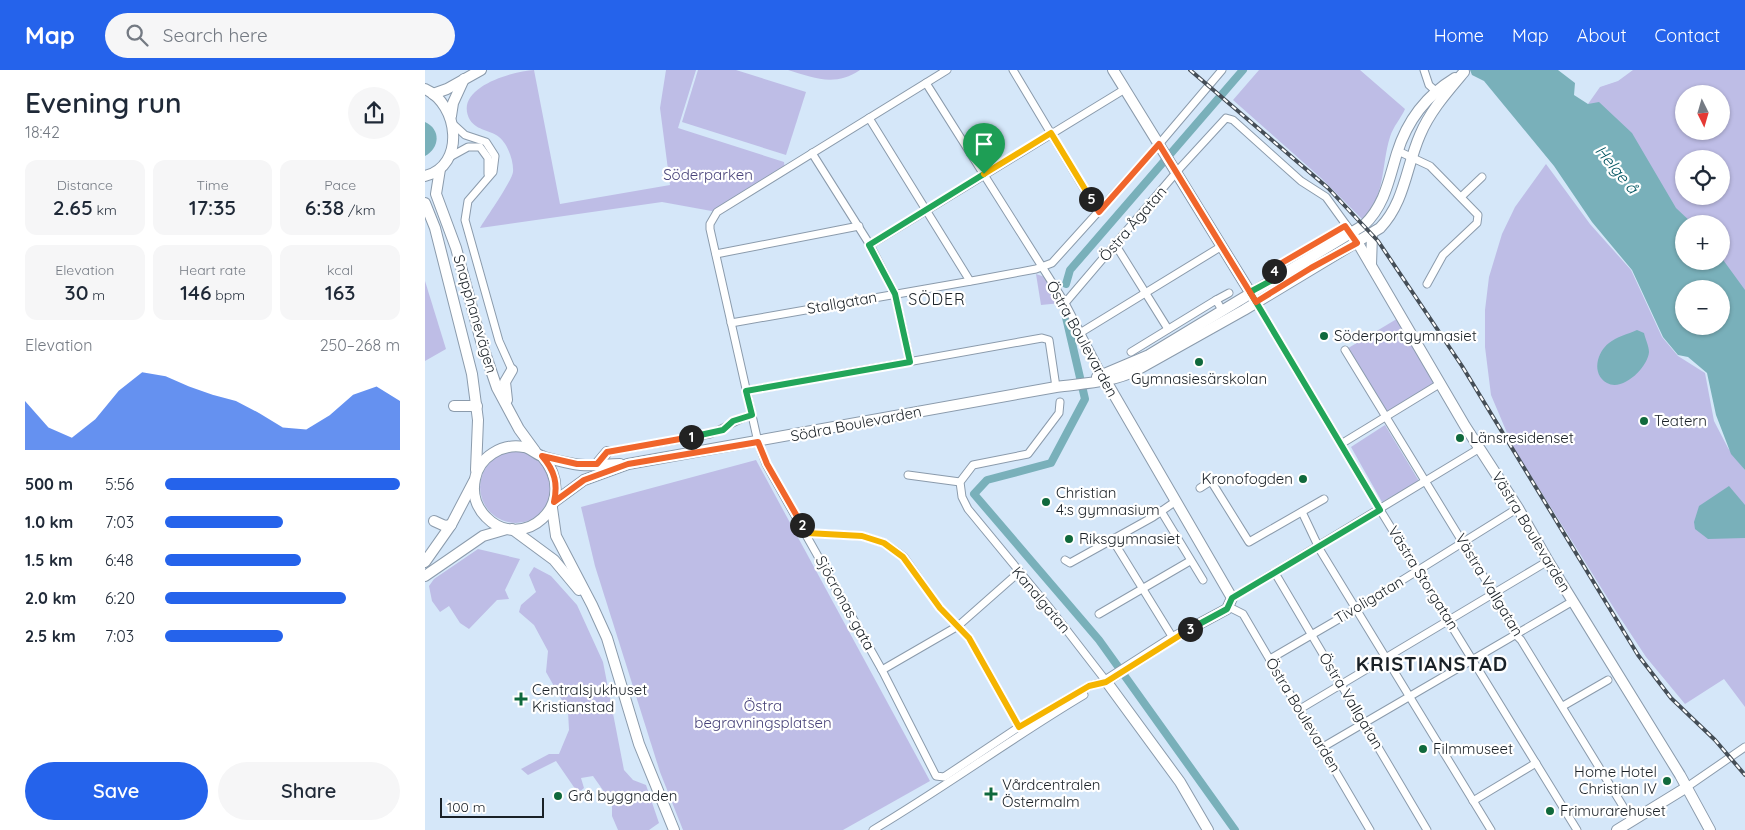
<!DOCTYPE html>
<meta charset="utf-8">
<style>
:root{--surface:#fff;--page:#f6f6f7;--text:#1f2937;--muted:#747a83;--accent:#2563eb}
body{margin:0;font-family:Quicksand,sans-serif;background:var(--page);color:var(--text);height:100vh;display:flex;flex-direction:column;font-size:19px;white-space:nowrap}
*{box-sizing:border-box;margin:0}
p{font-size:16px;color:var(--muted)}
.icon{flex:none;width:28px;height:28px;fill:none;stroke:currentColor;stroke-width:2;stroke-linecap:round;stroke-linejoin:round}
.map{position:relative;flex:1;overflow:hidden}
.side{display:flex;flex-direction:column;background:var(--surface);width:425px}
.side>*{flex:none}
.needle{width:32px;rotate:175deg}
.controls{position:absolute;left:1250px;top:15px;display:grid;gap:10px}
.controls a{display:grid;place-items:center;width:55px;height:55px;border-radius:50%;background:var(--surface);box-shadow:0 1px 4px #0004;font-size:25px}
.scale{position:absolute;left:15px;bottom:12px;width:104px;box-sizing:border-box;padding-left:5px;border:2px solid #1a2127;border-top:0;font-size:14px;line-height:18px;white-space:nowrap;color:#1a2127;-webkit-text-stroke:4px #fff;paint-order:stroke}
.pin{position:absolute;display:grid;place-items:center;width:42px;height:42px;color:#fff;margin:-51px -21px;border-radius:50% 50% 50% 0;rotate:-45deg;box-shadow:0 0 5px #0007}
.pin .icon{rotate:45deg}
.km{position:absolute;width:25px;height:25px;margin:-12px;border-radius:50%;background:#222;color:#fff;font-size:14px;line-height:25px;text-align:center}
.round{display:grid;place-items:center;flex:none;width:52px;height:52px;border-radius:26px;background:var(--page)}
.headline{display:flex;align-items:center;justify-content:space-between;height:85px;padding:0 25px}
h1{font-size:28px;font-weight:600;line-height:38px}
.stats{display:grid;grid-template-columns:repeat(3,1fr);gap:8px;height:85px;padding:5px 25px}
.stats div{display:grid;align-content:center;border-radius:12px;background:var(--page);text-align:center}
.stats b{font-size:21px;font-weight:600}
.stats small{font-size:14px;font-weight:400}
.stats p{font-size:14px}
.chart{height:140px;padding:10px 25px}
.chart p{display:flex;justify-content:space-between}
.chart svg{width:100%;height:90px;margin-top:5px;fill:var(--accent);opacity:.7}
.primary-button{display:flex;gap:10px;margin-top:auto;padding:10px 25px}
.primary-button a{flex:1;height:58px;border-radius:30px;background:var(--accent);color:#fff;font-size:20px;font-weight:600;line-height:58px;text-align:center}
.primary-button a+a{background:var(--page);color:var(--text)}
ul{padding:0 25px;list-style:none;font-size:16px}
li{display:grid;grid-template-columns:80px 60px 1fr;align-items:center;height:38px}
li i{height:12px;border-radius:6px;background:var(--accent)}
header{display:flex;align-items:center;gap:30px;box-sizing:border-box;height:70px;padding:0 25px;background:var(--accent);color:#fff}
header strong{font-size:24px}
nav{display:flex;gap:28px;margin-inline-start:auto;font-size:18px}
.search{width:350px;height:45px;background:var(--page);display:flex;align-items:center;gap:12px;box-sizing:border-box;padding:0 18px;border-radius:28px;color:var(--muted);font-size:19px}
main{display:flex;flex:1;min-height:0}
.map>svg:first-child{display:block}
.green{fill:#bebde6;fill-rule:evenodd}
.water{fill:#79b0ba;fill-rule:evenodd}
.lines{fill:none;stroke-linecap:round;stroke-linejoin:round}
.canal{stroke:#79b0ba;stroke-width:8}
.street-casing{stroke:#8b9bac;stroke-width:9}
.secondary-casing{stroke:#8b9bac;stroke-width:12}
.street{stroke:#fff;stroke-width:7}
.secondary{stroke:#fff;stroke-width:10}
.rail-casing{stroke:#454e57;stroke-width:4}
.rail{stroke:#fff;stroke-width:2;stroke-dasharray:5.5;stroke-linecap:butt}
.split-1-casing{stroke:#fff;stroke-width:10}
.split-2-casing{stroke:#fff;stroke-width:10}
.split-3-casing{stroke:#fff;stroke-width:10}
.split-4-casing{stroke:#fff;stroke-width:10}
.split-5-casing{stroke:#fff;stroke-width:10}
.split-6-casing{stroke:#fff;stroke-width:10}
.split-1{stroke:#22a559;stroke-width:6}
.split-2{stroke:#f0652b;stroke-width:6}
.split-3{stroke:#f5b400;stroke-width:6}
.split-4{stroke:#22a559;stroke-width:6}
.split-5{stroke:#f0652b;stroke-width:6}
.split-6{stroke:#f5b400;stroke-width:6}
.poi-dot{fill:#10693c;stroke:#fff;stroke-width:2}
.labels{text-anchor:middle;stroke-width:4.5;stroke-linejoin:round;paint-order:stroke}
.park-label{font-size:15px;fill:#484379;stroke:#fff}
.street-label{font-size:15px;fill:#1a2127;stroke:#fff}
.poi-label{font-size:15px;fill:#1a2127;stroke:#fff;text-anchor:start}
.water-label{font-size:16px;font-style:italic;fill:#015561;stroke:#fff}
.neighbourhood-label{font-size:16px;letter-spacing:1px;fill:#1a2127;stroke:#fff}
.district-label{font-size:20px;font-weight:bold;letter-spacing:1px;fill:#1a2127;stroke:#fff}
</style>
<header>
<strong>Map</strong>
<div class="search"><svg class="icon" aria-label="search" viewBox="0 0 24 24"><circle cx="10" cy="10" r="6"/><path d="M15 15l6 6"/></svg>Search here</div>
<nav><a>Home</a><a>Map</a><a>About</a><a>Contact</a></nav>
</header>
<main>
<section class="side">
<div class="headline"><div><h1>Evening run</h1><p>18:42</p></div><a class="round"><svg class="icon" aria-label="share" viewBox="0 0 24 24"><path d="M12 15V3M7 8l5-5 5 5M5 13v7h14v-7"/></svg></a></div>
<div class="stats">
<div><p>Distance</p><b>2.65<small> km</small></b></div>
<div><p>Time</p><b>17:35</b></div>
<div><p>Pace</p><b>6:38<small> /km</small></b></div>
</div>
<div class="stats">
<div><p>Elevation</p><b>30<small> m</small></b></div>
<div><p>Heart rate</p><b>146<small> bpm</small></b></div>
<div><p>kcal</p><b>163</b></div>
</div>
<div class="chart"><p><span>Elevation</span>250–268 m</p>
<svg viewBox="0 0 160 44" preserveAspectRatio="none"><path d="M0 44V20L10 33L20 38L30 29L40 15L50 6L60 8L70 13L80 17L90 20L100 26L110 33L120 34L130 27L140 17L150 13L160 20V44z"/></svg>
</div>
<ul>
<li><b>500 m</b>5:56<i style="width:100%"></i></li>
<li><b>1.0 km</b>7:03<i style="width:50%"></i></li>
<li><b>1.5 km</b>6:48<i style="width:58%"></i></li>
<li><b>2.0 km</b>6:20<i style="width:77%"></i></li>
<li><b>2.5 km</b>7:03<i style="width:50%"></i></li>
</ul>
<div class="primary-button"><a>Save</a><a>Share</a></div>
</section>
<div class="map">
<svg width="1320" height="760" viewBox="0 0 1320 760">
<rect width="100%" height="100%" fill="#d5e7f9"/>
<g class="green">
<path d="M109 0 135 134 245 115 235 38 241 0H271L253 58 359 92 360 100 292 142 237 132 55 158C61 148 87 111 88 102 89 92 83 74 74 67 66 60 52 61 45 50 27 18 88 1 109 0Z"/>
<polygon points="273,0 311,0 381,22 361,85 257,52"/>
<path d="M363 0H435C410 17 389 8 363 0Z"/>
<path d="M834 0H935L980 39C976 48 968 57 965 67 956 95 961 128 937 149L896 108 808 30Z"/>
<path d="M1208 0H1320V278L1296 219V154H1259L1163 34 1175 17 1193 11ZM1259 24H1296V61H1259ZM1259 89H1296V126H1259Z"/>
<polygon points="1121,94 1165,154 1206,200 1237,267 1253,286 1280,303 1289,351 1303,378 1320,400 1320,637 1299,609 1260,634 1221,587 1192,543 1088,377 1066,325 1060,277 1060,240 1064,207 1077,164 1090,137"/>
<polygon points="611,204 620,207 636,233 616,235"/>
<polygon points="0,211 21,279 0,291"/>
<polygon points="975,247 1016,313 961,346 920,280"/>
<polygon points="960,355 994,411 957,432 926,377"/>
<circle cx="91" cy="417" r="36"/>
<polygon points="331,390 505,711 418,760 258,760 235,702 170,496 156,437"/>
<polygon points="53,479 95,489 80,520 84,529 72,530 44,559 35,553 24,536 15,542 7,531 4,516 9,509"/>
<polygon points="109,497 126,506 152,535 178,592 199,700 208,710 221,715 234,753 224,760 193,760 187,746 187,733 168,706 156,708 159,718 153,723 131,691 103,705 96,699 124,684 134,684 144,660 143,641 121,602 123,581 109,555 94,542 96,535 111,522 104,505"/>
</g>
<g class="water">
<path d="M1045 0H1133L1150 13 1149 25 1163 34 1174 32 1207 63 1251 138 1268 154H1259V191H1296V187L1320 220V400L1306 384 1291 345 1282 303 1263 287 1253 285 1238 267 1207 200 1167 152 1129 96 1059 11 1047 5ZM1259 219H1296V256H1259Z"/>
<path d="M0 52C16 59 15 78 0 86Z"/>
<path d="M1212 260 1219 263C1220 268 1224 276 1224 282 1223 297 1198 322 1182 313 1166 304 1172 282 1184 273 1191 267 1203 264 1212 260Z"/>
<polygon points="1304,416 1320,435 1320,468 1283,469 1270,459 1269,452 1274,436"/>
</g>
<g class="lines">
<g class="canal">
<polyline points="641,214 645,200 818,0"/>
<polyline points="640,243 660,329 626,393 562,410 549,424 674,570 810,760"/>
</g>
<defs>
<g id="street">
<polyline points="522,0 292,142 285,154 285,159 333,372 341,394 457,600 511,706 519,707 594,657 664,616 681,611"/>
<polyline points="588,0 673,142"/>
<polyline points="999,0 1004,15 1014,24"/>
<polyline points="501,13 640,233 677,304"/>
<polyline points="444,48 545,211"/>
<polyline points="28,54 40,65 61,72 70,86 68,102 43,131 40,150 74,271 87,300"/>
<polyline points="973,81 1005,96 1053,145 1052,153 1018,185 1002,214"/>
<polyline points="387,83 445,175 470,224 485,291"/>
<polyline points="23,88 43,77 55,77 63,88 63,104"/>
<polyline points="1036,127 1057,107"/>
<polyline points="690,174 743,259"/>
<polyline points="445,175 700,19"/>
<polyline points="291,184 434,156"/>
<polyline points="851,208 849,202 852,196 920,156"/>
<polyline points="791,230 804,223"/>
<polyline points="831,232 957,443 1152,760"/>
<polyline points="640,233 755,98 801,48 808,50 876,111 901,127 927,163"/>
<polyline points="306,253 552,210 611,199 627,193 730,79 797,0"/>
<polyline points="655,263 797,176"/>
<polyline points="920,280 1065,517 1067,524 1091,565 1096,570 1207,751"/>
<polyline points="706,282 791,230 797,240"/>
<polyline points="321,321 617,268 624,270 631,317"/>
<polyline points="635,332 634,343 603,384 548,395 535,412 537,427 543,439 623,536 681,611"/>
<polyline points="916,374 1016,313"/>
<path d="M182 382 285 364C300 359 310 349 327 345"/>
<polyline points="483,405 535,412"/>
<polyline points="775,418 786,411 824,472 899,429"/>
<polyline points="736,441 778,510"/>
<polyline points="877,442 895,480 1066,760"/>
<polyline points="382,463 437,466 459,473 479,487 515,538 544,568 594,657"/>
<polyline points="687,469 748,568"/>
<polyline points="640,490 645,493 728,447 751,431"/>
<polyline points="850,503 1002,760"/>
<polyline points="807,528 1055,378"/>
<polyline points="804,537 818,544 945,760"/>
<polyline points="674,544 765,491"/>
<polyline points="845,589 931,539 1093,438"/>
<polyline points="457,600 533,556 593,503"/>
<polyline points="1138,636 1183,610"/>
<polyline points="875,639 1123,491"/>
<polyline points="898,677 1148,531"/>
<polyline points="1262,717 1320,677"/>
<polyline points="1048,731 1111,693"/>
<path d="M448 760C520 717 587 668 659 625"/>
</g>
<g id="secondary">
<polyline points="688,0 828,227"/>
<path d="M0 19C34 34 41 96 0 106"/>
<polyline points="8,24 22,19 56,0"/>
<polyline points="26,46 28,33 39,9"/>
<polyline points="15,99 11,124 31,178 56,271 72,318 94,359 110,381"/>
<polyline points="0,133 10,158 47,304 53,350 51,400"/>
<polyline points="927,163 1040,356 1093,438 1123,491 1255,705 1285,760"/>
<polyline points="946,195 947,164"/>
<polyline points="677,304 807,528 802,539 748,568 681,611 755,712 783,760"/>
<path d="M672 307 724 285 939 155C960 135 964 109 972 83 982 51 1002 25 1030 8"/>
<polyline points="82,330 80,312 87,300"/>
<polyline points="29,336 52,336"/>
<path d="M117 386C158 434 96 484 61 447 51 437 47 423 50 409 54 387 77 373 99 377 107 379 112 385 119 387 129 390 139 392 149 394 163 397 180 394 195 394"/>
<polyline points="172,394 182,382"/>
<path d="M129 432 159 410 203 394 631 317C659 313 686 313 712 300L819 240 955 158C980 132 981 97 995 65 1005 41 1023 21 1039 2"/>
<polyline points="127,438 131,466 167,535 182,568 214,674 249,760"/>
<polyline points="9,451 20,456 26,455"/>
<polyline points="87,459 129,490 154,520"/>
<polyline points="0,492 26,455 49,411"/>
<polyline points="0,506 58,466 82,459"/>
<polyline points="1192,760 1262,717"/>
</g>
</defs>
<use href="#street" class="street-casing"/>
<use href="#secondary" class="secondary-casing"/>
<use href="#street" class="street"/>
<use href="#secondary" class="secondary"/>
<defs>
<polyline id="rail" points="765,0 903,118 953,171 1037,296 1213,585 1246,628 1290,670 1320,705"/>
</defs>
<use href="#rail" class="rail-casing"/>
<use href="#rail" class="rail"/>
</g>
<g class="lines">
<defs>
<polyline id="split-1" points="266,367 298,360 308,351 327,345 321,321 485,292 470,224 444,175 559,104"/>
<path id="split-2" d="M266 367 182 382 172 394H152L117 386C130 401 133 414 129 432L159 410 203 394 333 372 342 394 377 455"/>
<polyline id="split-3" points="377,455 382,463 437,466 459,473 478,487 515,538 544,568 594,657 664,616 681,612 765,559"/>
<polyline id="split-4" points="765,559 802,539 807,528 955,440 825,222 851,208 849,201"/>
<polyline id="split-5" points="666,129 674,142 734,74 831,232 886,198 932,173 920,156 855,194 849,201"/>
<polyline id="split-6" points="559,104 626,63 666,129"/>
</defs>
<use href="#split-1" class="split-1-casing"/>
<use href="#split-2" class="split-2-casing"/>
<use href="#split-3" class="split-3-casing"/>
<use href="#split-4" class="split-4-casing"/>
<use href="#split-5" class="split-5-casing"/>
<use href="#split-6" class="split-6-casing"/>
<use href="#split-1" class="split-1"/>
<use href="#split-2" class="split-2"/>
<use href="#split-3" class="split-3"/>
<use href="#split-4" class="split-4"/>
<use href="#split-5" class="split-5"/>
<use href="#split-6" class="split-6"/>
</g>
<g class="poi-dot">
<circle cx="899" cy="266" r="5"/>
<circle cx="774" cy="292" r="5"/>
<circle cx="1219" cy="351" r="5"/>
<circle cx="1035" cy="368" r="5"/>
<circle cx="878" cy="409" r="5"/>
<circle cx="621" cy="432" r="5"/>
<circle cx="644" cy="469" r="5"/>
<path d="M93.5 621.5h5v5h5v5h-5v5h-5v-5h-5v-5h5z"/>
<circle cx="998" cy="679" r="5"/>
<circle cx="1242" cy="711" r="5"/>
<path d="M563.5 716.5h5v5h5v5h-5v5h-5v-5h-5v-5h5z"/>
<circle cx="133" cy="726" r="5"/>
<circle cx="1125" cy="741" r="5"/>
</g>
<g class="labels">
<g class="park-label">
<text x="283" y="110">Söderparken</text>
<text x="338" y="641">Östra<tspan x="338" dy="17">begravningsplatsen</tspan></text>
</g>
<g class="street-label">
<text transform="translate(708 154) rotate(-49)" y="5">Östra Ågatan</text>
<text transform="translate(417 233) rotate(-10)" y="5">Stallgatan</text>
<text transform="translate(50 244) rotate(74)" y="5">Snapphanevägen</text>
<text transform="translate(657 269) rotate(61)" y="5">Östra Boulevarden</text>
<text transform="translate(431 354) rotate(-11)" y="5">Södra Boulevarden</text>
<text transform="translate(1106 462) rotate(59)" y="5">Västra Boulevarden</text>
<text transform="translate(998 508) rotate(58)" y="5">Västra Storgatan</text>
<text transform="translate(1064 515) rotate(59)" y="5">Västra Vallgatan</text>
<text transform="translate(616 530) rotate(50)" y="5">Kanalgatan</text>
<text transform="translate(944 530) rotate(-31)" y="5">Tivoligatan</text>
<text transform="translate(420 533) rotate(61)" y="5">Sjöcronas gata</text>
<text transform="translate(926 631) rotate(59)" y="5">Östra Vallgatan</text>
<text transform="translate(878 645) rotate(59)" y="5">Östra Boulevarden</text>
</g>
<g class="poi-label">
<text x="909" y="271">Söderportgymnasiet</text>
<text x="774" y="314" text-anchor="middle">Gymnasiesärskolan</text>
<text x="1229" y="356">Teatern</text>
<text x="1045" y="373">Länsresidenset</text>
<text x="868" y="414" text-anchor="end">Kronofogden</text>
<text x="631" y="428">Christian<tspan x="631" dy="17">4:s gymnasium</tspan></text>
<text x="654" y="474">Riksgymnasiet</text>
<text x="107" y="625">Centralsjukhuset<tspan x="107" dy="17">Kristianstad</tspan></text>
<text x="1008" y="684">Filmmuseet</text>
<text x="1232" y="707" text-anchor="end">Home Hotel<tspan x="1232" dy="17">Christian IV</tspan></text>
<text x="577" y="720">Vårdcentralen<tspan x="577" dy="17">Östermalm</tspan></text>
<text x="143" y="731">Grå byggnaden</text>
<text x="1135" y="746">Frimurarehuset</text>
</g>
<g class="water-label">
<text transform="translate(1192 99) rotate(50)" y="6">Helge å</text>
</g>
<g class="neighbourhood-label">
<text x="512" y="235">SÖDER</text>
</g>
<g class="district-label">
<text x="1007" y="601">KRISTIANSTAD</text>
</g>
</g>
</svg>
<div class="controls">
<a><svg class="needle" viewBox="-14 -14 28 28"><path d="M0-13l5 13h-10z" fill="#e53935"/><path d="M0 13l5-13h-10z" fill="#747a83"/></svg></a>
<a><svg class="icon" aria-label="locate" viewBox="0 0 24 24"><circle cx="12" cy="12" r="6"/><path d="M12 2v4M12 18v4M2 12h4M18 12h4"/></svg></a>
<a>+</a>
<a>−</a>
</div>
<div class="scale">100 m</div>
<div class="pin" style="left:559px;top:104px;background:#1e9e55"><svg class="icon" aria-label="arrive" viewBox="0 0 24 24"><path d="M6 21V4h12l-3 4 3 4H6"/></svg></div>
<b class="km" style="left:266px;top:367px">1</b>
<b class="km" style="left:377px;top:455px">2</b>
<b class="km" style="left:765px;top:559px">3</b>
<b class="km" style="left:849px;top:201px">4</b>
<b class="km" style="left:666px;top:129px">5</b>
</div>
</main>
